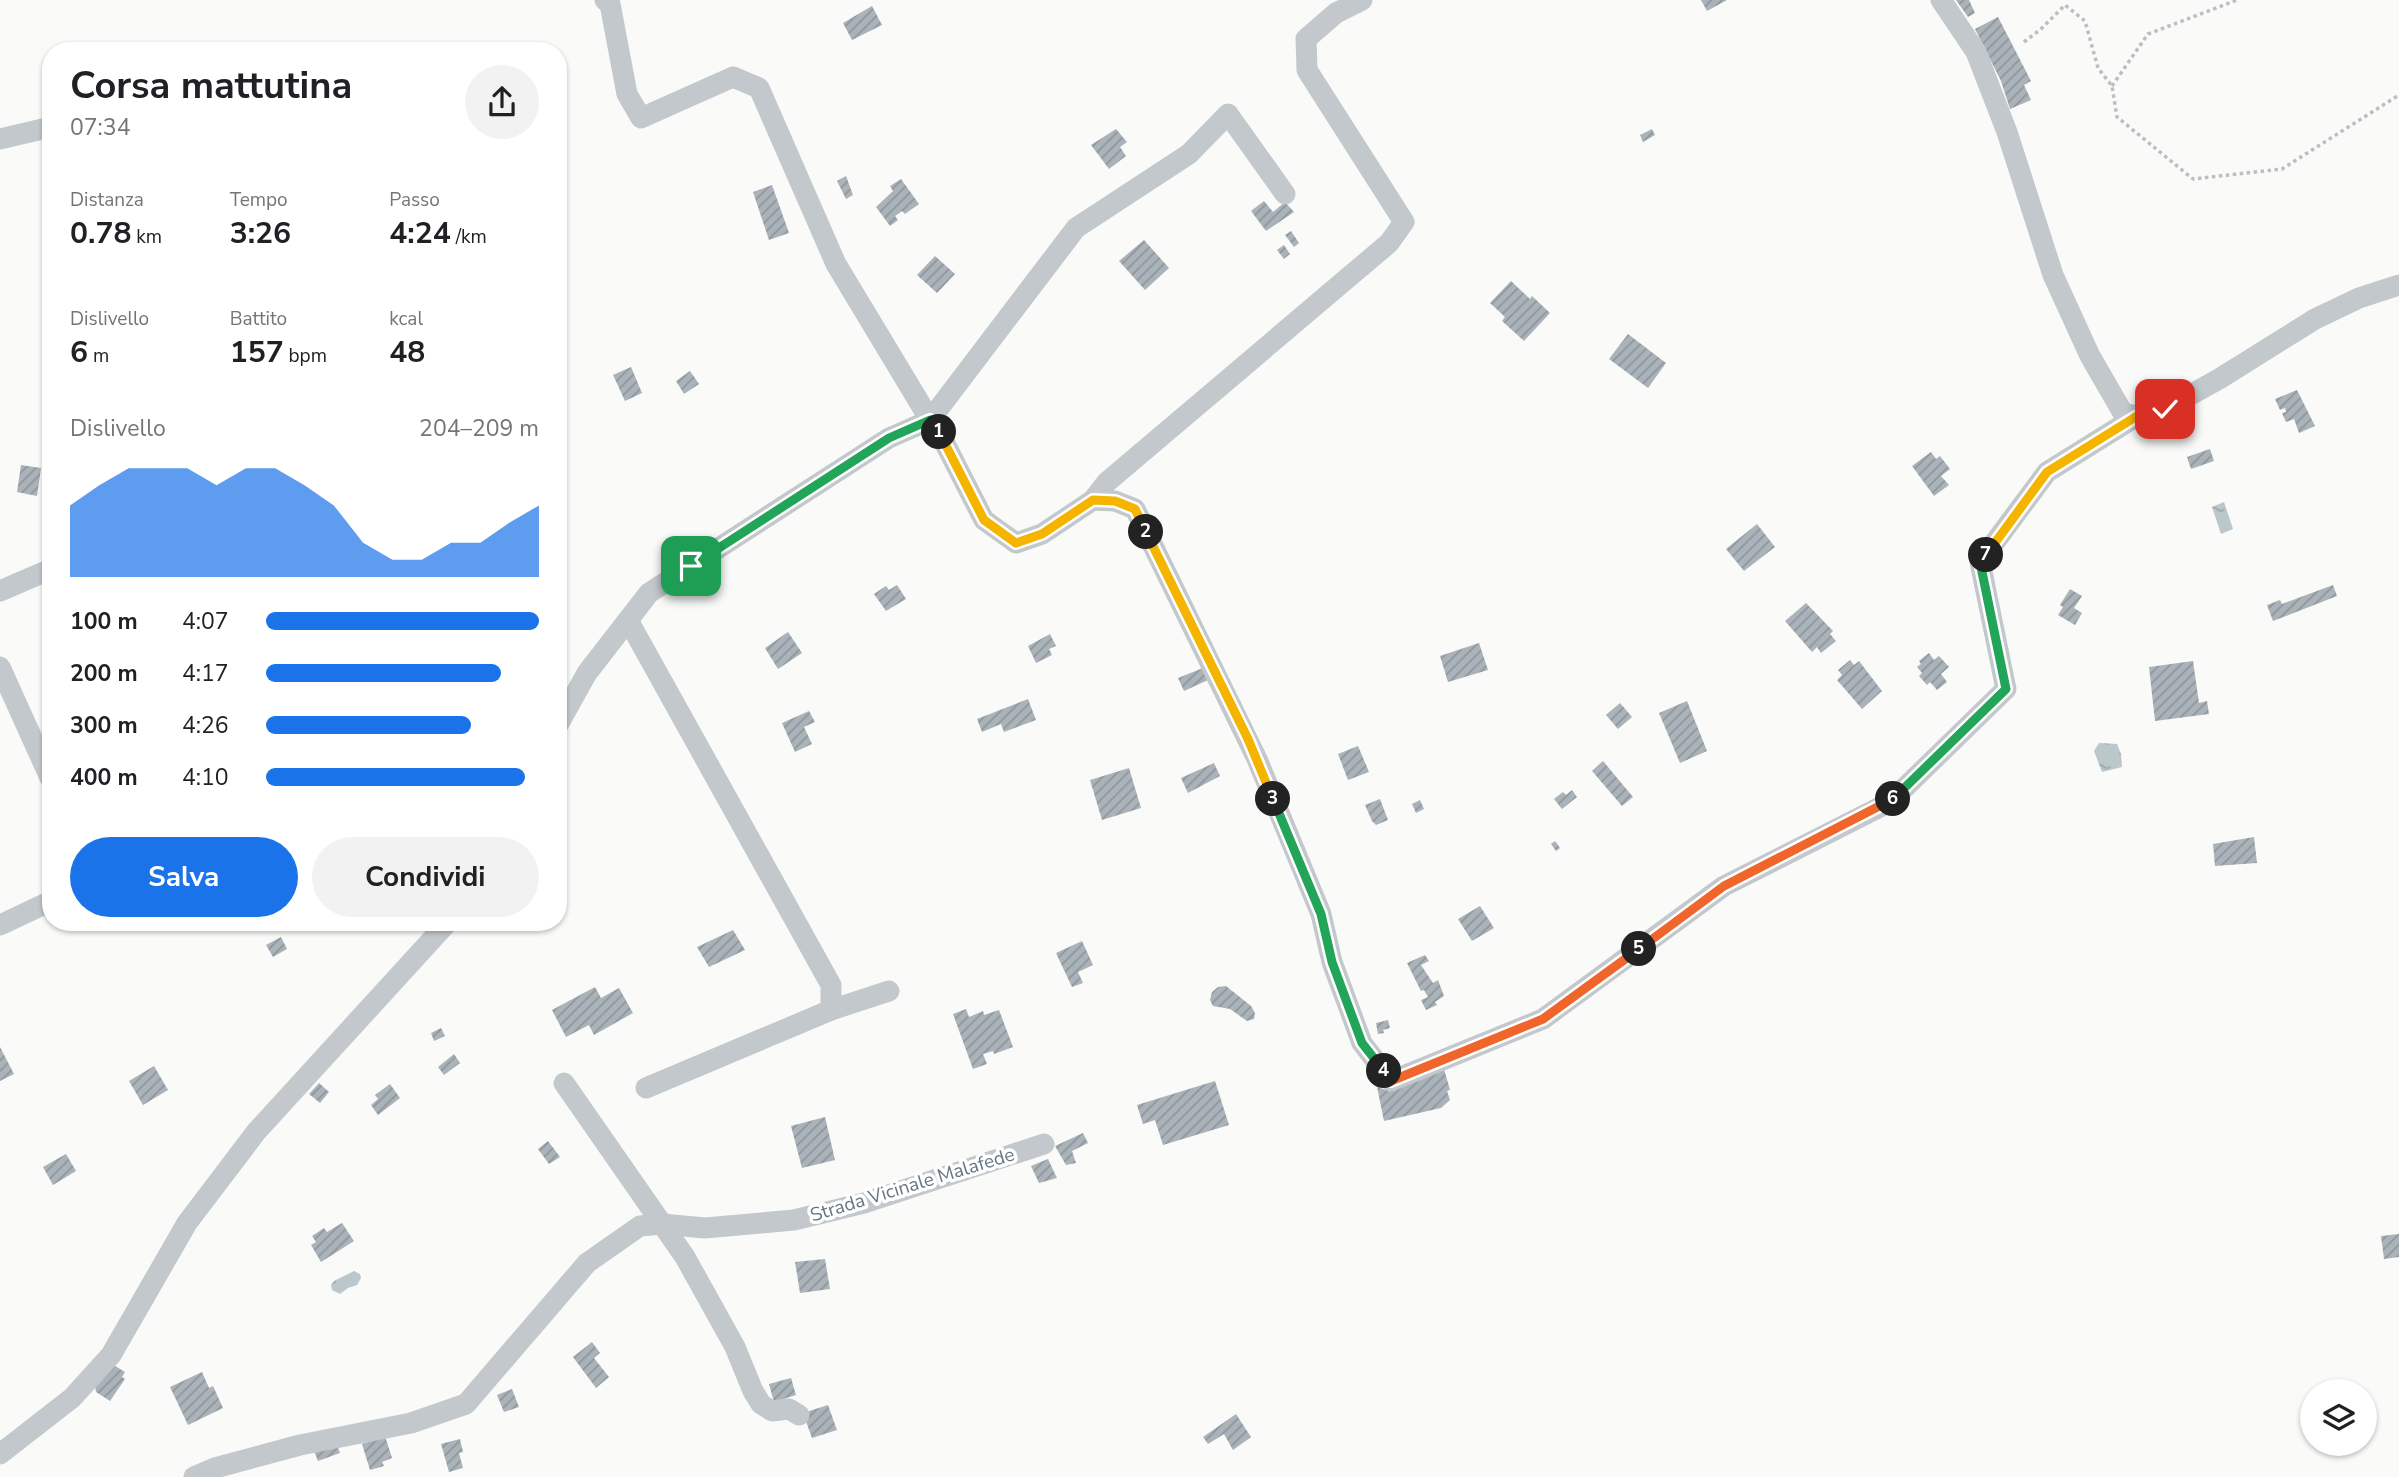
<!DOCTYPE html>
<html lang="it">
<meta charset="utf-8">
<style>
:root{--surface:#fff;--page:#f2f2f2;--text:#202124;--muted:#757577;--accent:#1a73e8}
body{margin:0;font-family:"Nunito Sans",sans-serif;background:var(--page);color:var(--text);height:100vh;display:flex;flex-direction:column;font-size:26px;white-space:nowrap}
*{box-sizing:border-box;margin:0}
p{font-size:23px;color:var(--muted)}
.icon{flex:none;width:38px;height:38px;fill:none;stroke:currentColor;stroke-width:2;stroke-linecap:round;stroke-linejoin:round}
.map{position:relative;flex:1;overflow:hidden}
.drawer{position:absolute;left:42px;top:42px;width:525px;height:889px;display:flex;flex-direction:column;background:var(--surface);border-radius:28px;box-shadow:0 2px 5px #0004}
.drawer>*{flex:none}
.tools{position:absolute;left:2300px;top:1379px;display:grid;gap:14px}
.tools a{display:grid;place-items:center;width:77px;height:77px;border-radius:50%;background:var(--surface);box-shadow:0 2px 5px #0004;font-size:35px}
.pin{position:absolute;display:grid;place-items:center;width:60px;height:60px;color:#fff;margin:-30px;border-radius:14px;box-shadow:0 4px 10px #0006}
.km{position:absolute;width:35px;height:35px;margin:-18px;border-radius:50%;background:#222;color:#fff;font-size:19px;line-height:35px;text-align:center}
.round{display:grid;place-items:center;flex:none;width:74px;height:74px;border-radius:37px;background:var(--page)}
.summary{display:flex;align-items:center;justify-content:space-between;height:119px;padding:0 28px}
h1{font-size:38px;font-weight:700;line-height:52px}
.stats{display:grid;grid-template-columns:repeat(3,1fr);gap:10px;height:119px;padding:7px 28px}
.stats div{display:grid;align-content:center}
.stats b{font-size:30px;font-weight:700}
.stats small{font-size:19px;font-weight:400}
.stats p{font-size:19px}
.chart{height:196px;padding:14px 28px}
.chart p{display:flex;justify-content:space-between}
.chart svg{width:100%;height:126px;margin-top:7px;fill:var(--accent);opacity:.7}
.primary-button{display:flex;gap:14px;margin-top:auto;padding:14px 28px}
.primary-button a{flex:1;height:80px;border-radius:42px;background:var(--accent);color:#fff;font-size:28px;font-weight:700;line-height:80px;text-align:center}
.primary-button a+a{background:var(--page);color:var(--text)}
ul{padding:0 28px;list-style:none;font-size:23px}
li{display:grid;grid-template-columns:112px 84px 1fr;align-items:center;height:52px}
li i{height:18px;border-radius:9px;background:var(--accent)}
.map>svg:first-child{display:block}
.water{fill:url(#water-ripples)}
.building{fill:url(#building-hatch)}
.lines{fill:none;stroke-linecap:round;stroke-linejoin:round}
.path{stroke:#bbbfc2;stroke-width:3.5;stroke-dasharray:3.5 3.5;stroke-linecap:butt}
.minor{stroke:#c3c8cc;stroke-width:21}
.split-1-casing{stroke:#fff;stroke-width:14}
.split-2-casing{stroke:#fff;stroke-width:14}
.split-3-casing{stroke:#fff;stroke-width:14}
.split-4-casing{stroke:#fff;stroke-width:14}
.split-5-casing{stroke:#fff;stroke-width:14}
.split-6-casing{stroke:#fff;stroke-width:14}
.split-7-casing{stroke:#fff;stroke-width:14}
.split-8-casing{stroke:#fff;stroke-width:14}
.split-1{stroke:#22a559;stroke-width:9}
.split-2{stroke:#f5b400;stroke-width:9}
.split-3{stroke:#f5b400;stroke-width:9}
.split-4{stroke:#22a559;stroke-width:9}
.split-5{stroke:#f0652b;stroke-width:9}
.split-6{stroke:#f0652b;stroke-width:9}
.split-7{stroke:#22a559;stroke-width:9}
.split-8{stroke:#f5b400;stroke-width:9}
.labels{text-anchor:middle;stroke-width:7;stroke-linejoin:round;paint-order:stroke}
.street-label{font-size:19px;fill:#657683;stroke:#fff}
</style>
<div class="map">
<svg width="2399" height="1477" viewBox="0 0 2399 1477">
<defs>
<pattern id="water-ripples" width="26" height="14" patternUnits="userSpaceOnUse" patternTransform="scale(1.75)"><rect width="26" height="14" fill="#bbc7cb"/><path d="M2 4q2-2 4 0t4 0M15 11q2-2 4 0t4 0" fill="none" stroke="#9ca6aa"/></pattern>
<pattern id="building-hatch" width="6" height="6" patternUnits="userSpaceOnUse" patternTransform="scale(1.75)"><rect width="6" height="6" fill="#aab3b9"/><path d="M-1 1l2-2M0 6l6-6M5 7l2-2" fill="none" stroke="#8e969c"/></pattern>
</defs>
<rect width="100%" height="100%" fill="#fafaf8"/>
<g class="water">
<polygon points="2224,502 2233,529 2221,534 2212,507"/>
<polygon points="2099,743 2117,744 2121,754 2122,767 2102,772 2094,751"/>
<polygon points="354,1271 360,1274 361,1278 357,1285 348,1288 340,1294 332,1290 331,1285 334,1281"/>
</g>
<g class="building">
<polygon points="1701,0 1727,0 1707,11"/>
<polygon points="1956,0 1969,0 1975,13 1968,17"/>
<polygon points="872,6 882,25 852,40 843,23"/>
<polygon points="1998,17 2031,81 2024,85 2031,100 2010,109 2001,81 1975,29"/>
<polygon points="1116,129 1127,142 1120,147 1126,156 1109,169 1091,145"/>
<polygon points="1652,129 1655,135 1643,142 1640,135"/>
<polygon points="846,176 853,195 846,199 837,181"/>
<polygon points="901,179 919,204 905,214 902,211 895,216 898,220 890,226 876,207 893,191 890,186"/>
<polygon points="772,185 789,233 769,240 753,192"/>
<polygon points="1264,201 1273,212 1285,202 1294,212 1266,231 1251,211"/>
<polygon points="1291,231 1299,243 1294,247 1285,235"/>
<polygon points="1144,240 1169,268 1145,290 1119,261"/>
<polygon points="1284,245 1290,254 1284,259 1277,250"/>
<polygon points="935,256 955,274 937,293 917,275"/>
<polygon points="1511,281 1530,299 1532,296 1550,313 1524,341 1502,321 1505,317 1490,303"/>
<polygon points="1628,334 1666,363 1648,388 1609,359"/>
<polygon points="631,367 642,393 625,401 613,375"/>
<polygon points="690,371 699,384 684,394 676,381"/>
<polygon points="2297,390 2315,426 2299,433 2294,419 2286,422 2282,413 2286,412 2285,408 2280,410 2275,399"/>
<polygon points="2210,449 2214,461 2191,469 2187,457"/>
<polygon points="1931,452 1936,459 1940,456 1950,469 1941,476 1949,485 1934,496 1912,466"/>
<polygon points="21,465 41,468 37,496 17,492"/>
<polygon points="1757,524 1775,547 1744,571 1726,549"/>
<polygon points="897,585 906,599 886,611 874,594 886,586 889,590"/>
<polygon points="2333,585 2337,596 2273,621 2267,605 2280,600 2282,604"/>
<polygon points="2070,589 2082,596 2074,608 2082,613 2075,625 2058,615 2063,607 2060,605"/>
<polygon points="1806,603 1833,631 1830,634 1836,641 1821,653 1817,647 1812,652 1785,621"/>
<polygon points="788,632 802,653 778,669 765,648"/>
<polygon points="1050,634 1056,646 1049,649 1052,655 1036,663 1028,646"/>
<polygon points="1479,643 1488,670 1448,682 1440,656"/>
<polygon points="1929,653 1934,660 1939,656 1949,667 1941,674 1947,682 1937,690 1930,682 1927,685 1919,676 1922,673 1917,667 1921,664 1919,661"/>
<polygon points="1850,660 1854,665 1859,661 1882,691 1862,709 1837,680 1842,675 1838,670"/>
<polygon points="2193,661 2199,703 2207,701 2209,714 2155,721 2149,667"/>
<polygon points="1203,668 1208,680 1184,691 1178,678"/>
<polygon points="1028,699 1036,720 1004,732 1001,724 982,732 977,719"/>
<polygon points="1687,701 1707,751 1680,763 1659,713"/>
<polygon points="1620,703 1632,717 1618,729 1606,715"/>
<polygon points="809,711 815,722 804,727 812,744 795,752 782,723"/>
<polygon points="1358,746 1369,772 1348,780 1338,754"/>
<polygon points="1603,761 1633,797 1622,806 1592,771"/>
<polygon points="1214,763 1220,776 1188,793 1181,778"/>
<polygon points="1129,768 1141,808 1102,820 1090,780"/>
<polygon points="1572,790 1577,797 1562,809 1554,799 1563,792 1566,795"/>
<polygon points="1380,799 1388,820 1376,825 1372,821 1365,805"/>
<polygon points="1420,800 1424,809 1416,813 1412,804"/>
<polygon points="2254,837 2257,863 2215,866 2213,844"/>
<polygon points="1555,841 1560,848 1556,851 1551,844"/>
<polygon points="1480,906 1494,928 1472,941 1458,919"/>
<polygon points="733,930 745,950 709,967 697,947"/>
<polygon points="281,937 287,949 273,957 266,945"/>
<polygon points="1082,941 1093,965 1078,972 1083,983 1072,987 1056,953"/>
<polygon points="1425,955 1429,961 1421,965 1433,983 1438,980 1444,996 1435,1002 1437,1005 1426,1010 1421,1000 1428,997 1424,990 1421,991 1407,963"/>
<polygon points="1226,986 1251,1006 1255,1013 1254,1019 1247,1021 1230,1009 1213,1006 1210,1000 1212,992 1218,987"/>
<polygon points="595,987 601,998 619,988 633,1013 594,1035 589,1025 566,1037 552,1010"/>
<polygon points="966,1009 969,1017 983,1011 984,1015 999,1010 1013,1047 994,1054 993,1051 983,1054 987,1064 973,1069 953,1014"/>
<polygon points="1388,1020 1390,1028 1383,1030 1384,1033 1378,1034 1376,1023"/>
<polygon points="441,1028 445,1036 434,1041 431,1033"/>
<polygon points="0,1047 14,1074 0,1081"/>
<polygon points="454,1054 460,1063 444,1075 438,1067"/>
<polygon points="154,1066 168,1090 143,1105 129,1081"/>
<polygon points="1444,1069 1450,1090 1447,1091 1450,1100 1441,1108 1384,1121 1377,1087 1390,1091"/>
<polygon points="1215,1081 1229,1125 1163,1145 1155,1120 1143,1124 1137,1105"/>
<polygon points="319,1083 329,1092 320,1103 309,1094"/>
<polygon points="390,1084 400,1098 378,1115 371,1105 378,1099 375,1095"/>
<polygon points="825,1117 835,1160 802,1168 791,1126"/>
<polygon points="1083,1133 1088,1143 1072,1151 1076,1163 1066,1165 1055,1146"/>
<polygon points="548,1141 560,1157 549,1164 538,1149"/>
<polygon points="66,1154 76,1171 53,1185 43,1167"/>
<polygon points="1048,1159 1057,1178 1039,1183 1031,1166"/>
<polygon points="342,1223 354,1241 321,1262 311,1245 316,1242 312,1236 324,1228 327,1232"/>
<polygon points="2399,1234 2399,1257 2384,1259 2381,1236"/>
<polygon points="825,1259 830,1289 800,1293 795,1262"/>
<polygon points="592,1342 600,1353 594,1358 609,1377 596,1388 573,1357"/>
<polygon points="112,1364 125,1372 122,1377 125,1379 110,1401 96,1392 95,1387"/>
<polygon points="202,1372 209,1388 213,1386 223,1408 188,1425 170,1387"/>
<polygon points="791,1378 796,1395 774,1402 769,1384"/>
<polygon points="512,1389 519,1407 504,1412 497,1395"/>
<polygon points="828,1405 837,1430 812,1438 803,1413"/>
<polygon points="1236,1414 1251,1437 1233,1450 1224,1434 1208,1444 1203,1437"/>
<polygon points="385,1436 392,1458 382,1462 384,1466 370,1470 362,1444"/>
<polygon points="460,1439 463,1452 459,1453 463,1468 449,1472 441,1444"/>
<polygon points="336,1442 340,1453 318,1461 314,1451"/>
</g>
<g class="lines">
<g class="path">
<polyline points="2024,42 2041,29 2065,5 2085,21 2098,68 2112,86 2117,117 2193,179 2282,169 2399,95"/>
<polyline points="2112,86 2148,34 2237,0"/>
</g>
<g class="minor">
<polyline points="605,0 610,4 627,94 641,118 733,77 759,88 836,264 930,420 1076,228 1189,154 1228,114 1285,194"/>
<polyline points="1941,0 1976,52 2007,132 2053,275 2090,356 2123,413 2137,416 2165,409 2219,379 2315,319 2359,298 2399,285"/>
<polyline points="0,139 51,127"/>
<polyline points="1093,500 1107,482 1389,243 1404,222 1307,70 1306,39 1336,13 1362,0"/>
<polyline points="0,591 51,569"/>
<polyline points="628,620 831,985 831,1010"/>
<polyline points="0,667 51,780"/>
<polyline points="558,725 587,673 649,593 889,438 930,420 940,434 984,520 1016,543 1042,534 1093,500 1115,501 1135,509 1257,759 1321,914 1332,962 1362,1043 1391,1081 1543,1019 1724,886 1890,802 2006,689 1980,562 2047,472 2137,416"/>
<polyline points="0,925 51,901"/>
<polyline points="564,1083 685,1257 735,1347 753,1391 761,1404 772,1411 789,1409 799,1415"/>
<polyline points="646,1088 831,1010 889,991"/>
<polyline points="0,1454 72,1398 111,1355 187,1223 256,1132 448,922"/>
<polyline points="194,1477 215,1468 300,1445 411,1423 466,1404 587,1263 640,1226 662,1224 705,1228 794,1220 864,1203 1044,1144"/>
</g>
</g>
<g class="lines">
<defs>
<polyline id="split-1" points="691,566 889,438 930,420 939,432"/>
<polyline id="split-2" points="939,432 984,520 1016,543 1042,534 1093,500 1115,501 1135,509 1146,532"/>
<polyline id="split-3" points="1146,532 1248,739 1273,799"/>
<polyline id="split-4" points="1273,799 1321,914 1332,962 1362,1043 1384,1071"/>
<polyline id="split-5" points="1384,1071 1391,1081 1543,1019 1639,949"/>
<polyline id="split-6" points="1639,949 1724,886 1893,799"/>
<polyline id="split-7" points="1893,799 2006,689 1980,562 1986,555"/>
<polyline id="split-8" points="1986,555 2047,472 2137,416 2165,409"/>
</defs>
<use href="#split-1" class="split-1-casing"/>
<use href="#split-2" class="split-2-casing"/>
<use href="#split-3" class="split-3-casing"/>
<use href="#split-4" class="split-4-casing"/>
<use href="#split-5" class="split-5-casing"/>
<use href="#split-6" class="split-6-casing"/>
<use href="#split-7" class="split-7-casing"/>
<use href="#split-8" class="split-8-casing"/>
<use href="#split-1" class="split-1"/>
<use href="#split-2" class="split-2"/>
<use href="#split-3" class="split-3"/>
<use href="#split-4" class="split-4"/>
<use href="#split-5" class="split-5"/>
<use href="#split-6" class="split-6"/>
<use href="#split-7" class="split-7"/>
<use href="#split-8" class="split-8"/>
</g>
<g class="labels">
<g class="street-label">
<text transform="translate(912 1184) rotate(-17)" y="7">Strada Vicinale Malafede</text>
</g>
</g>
</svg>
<div class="tools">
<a><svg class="icon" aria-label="layers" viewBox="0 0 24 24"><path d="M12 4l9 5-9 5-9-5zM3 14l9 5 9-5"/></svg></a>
</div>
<div class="pin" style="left:691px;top:566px;background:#1e9e55"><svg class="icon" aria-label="arrive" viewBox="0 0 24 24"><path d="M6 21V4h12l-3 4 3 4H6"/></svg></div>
<div class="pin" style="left:2165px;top:409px;background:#d93025"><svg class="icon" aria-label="check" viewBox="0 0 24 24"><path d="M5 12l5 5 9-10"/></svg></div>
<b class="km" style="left:939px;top:432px">1</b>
<b class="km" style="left:1146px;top:532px">2</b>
<b class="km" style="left:1273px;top:799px">3</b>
<b class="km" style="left:1384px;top:1071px">4</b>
<b class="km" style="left:1639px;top:949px">5</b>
<b class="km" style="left:1893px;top:799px">6</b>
<b class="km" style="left:1986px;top:555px">7</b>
<section class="drawer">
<div class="summary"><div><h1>Corsa mattutina</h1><p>07:34</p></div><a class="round"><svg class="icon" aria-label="share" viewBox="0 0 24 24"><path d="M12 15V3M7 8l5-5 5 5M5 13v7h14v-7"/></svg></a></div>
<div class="stats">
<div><p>Distanza</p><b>0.78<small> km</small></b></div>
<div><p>Tempo</p><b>3:26</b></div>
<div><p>Passo</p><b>4:24<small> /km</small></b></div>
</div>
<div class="stats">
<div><p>Dislivello</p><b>6<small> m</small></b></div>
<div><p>Battito</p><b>157<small> bpm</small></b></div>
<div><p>kcal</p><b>48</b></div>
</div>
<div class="chart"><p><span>Dislivello</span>204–209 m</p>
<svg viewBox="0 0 160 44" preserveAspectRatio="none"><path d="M0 44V19L10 12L20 6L30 6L40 6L50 12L60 6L70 6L80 12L90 19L100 32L110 38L120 38L130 32L140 32L150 25L160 19V44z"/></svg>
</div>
<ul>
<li><b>100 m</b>4:07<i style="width:100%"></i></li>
<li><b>200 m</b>4:17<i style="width:86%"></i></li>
<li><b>300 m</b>4:26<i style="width:75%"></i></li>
<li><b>400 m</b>4:10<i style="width:95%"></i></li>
</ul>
<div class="primary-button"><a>Salva</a><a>Condividi</a></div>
</section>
</div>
